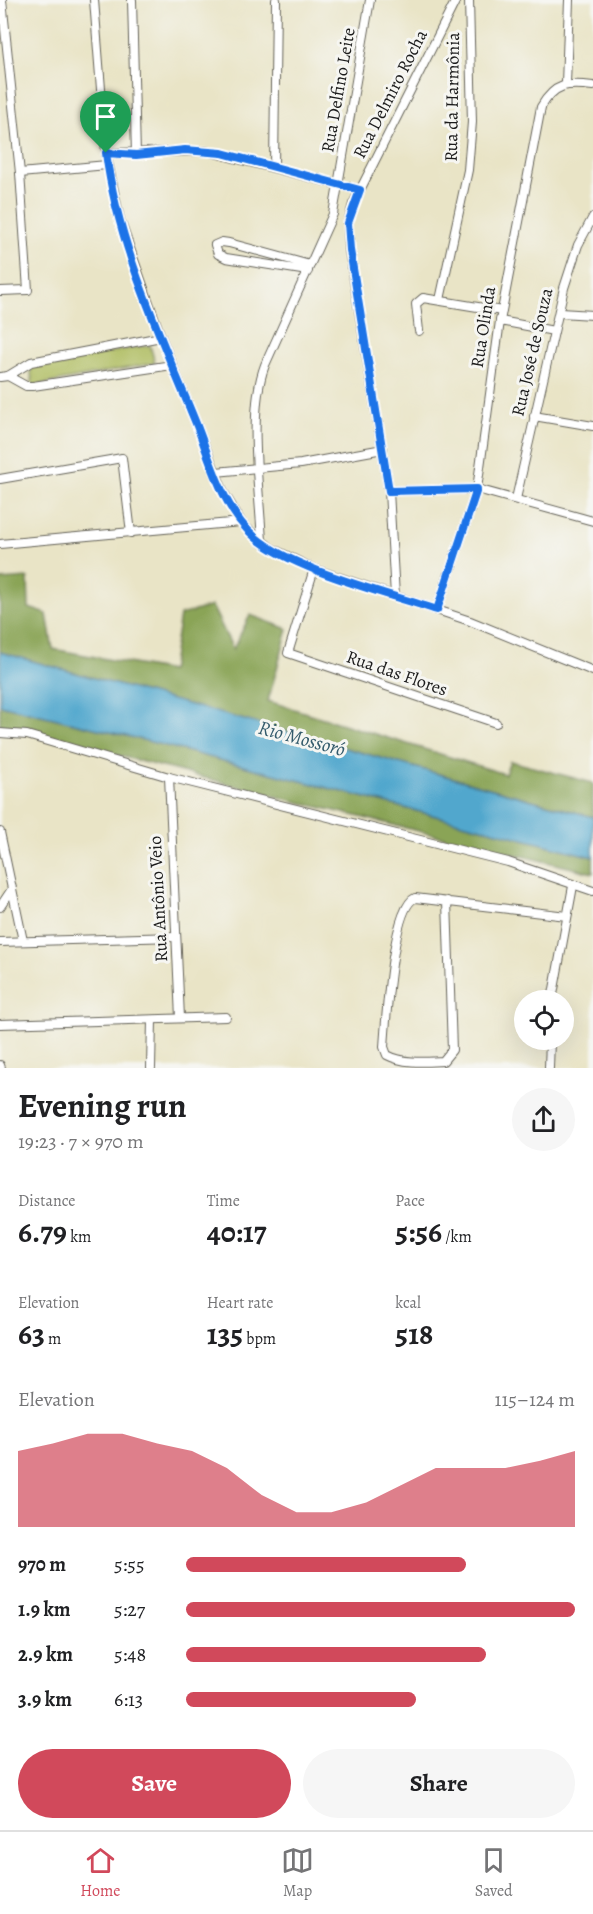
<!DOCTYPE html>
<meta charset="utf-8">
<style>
:root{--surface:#fff;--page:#f6f6f6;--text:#202124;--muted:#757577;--line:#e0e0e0;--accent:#d1495b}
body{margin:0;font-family:Alegreya,serif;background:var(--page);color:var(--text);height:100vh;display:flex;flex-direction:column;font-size:22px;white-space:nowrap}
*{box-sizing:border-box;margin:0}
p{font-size:20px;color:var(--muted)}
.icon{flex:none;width:33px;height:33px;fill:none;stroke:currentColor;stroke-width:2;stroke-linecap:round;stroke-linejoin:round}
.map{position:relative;height:1068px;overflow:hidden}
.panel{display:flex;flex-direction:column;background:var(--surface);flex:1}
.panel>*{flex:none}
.controls{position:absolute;left:514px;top:990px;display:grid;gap:12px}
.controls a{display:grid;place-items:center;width:60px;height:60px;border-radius:50%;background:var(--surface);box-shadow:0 6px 24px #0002;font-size:30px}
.pin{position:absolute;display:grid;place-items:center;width:51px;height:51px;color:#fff;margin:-62px -26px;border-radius:50% 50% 50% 0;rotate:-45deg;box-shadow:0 0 6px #0007}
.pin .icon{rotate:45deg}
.round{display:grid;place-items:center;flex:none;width:63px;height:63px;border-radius:32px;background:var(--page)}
.summary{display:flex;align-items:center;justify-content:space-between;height:102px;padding:0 18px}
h1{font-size:33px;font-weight:700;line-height:45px}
.metrics{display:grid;grid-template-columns:repeat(3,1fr);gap:9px;height:102px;padding:6px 18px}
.metrics div{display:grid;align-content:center}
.metrics b{font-size:30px;font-weight:700}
.metrics small{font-size:16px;font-weight:400}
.metrics p{font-size:16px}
.chart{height:168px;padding:12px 18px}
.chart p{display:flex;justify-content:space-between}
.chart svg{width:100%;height:108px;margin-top:6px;fill:var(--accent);opacity:.7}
.primary-button{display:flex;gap:12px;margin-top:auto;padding:12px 18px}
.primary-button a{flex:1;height:69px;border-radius:36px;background:var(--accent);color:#fff;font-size:24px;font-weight:700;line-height:69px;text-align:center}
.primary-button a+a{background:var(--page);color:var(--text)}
ul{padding:0 18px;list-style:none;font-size:20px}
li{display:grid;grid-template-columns:96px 72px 1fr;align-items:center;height:45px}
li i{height:15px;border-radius:8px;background:var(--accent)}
.dock{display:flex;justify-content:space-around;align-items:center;height:84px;border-top:2px solid var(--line);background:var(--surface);font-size:16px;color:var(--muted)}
.dock a{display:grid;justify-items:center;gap:3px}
.dock .active{color:var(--accent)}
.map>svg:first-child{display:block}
.green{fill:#aebc5f;stroke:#656c3e;stroke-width:1.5}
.forest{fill:#8aa456;stroke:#536039;stroke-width:1.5}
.water{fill:#51a7cd;stroke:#366274;stroke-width:1.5}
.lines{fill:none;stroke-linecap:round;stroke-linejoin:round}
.street-casing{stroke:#646258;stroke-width:10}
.street{stroke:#fff;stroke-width:8}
.route-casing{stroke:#fff;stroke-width:12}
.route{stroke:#1a73e8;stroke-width:8}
.labels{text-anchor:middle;stroke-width:6;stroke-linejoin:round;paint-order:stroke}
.street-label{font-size:18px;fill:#1c1c1c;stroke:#f6f6f2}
.water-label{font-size:20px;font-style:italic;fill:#345b6c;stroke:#f6f6f2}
</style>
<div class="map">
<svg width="593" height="1068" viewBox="0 0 593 1068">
<rect width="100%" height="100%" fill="#f6f6f2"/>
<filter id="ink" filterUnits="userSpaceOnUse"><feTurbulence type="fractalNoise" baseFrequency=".0167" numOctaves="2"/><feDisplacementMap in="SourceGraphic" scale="12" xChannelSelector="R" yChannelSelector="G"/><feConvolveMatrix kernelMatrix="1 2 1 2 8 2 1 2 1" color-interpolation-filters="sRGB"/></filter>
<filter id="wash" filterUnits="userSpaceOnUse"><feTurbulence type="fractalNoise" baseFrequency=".008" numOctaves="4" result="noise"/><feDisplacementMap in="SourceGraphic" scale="24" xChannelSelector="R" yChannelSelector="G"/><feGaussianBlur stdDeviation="1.35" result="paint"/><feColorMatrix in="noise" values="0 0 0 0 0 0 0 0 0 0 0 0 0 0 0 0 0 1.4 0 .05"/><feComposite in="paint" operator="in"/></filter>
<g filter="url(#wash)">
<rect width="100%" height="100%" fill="#e9e4c6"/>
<polygon class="green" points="150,345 155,363 33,386 30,366"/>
<g class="forest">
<polygon points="28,578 29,608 47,614 53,649 171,671 180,615 212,606 233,649 250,615 288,629 268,701 505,774 510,761 593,783 593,817 0,652 0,580"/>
<polygon points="0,705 151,742 593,857 593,873 298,802 0,725"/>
</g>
<polygon class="water" points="0,652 593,817 593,857 151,742 0,705"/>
</g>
<g filter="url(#ink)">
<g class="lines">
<defs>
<g id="street">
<polyline points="94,0 106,153 120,220 161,337 224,493 243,525 271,548 314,569 470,621 593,671"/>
<polyline points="132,0 136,155"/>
<polyline points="566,84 569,0"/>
<polyline points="106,153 206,151 360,190"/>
<polyline points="274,168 276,0"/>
<polyline points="20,173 107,165"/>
<polyline points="308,271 226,258 218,254 215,245 222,242 229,243 310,265"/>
<polyline points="0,291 28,290 20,173 2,0"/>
<polyline points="440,300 468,170 472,122 469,0"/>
<polyline points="560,313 593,315"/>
<polyline points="500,321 554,331"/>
<polyline points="419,331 416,304 423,298 502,311"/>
<polyline points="8,376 26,386 33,386 172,365"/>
<polyline points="0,377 8,376 31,362 161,337"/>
<polyline points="534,416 593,426"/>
<polyline points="216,472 301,464 383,449"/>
<polyline points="0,479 122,458 131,533"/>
<polyline points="389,491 477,489 593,521"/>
<polyline points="516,499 564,288 578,245 593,217"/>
<path d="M262 543C260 492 247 412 265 365L333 214 370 0"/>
<polyline points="0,544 241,522"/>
<polyline points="314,569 288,653 496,723"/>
<polyline points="395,596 389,491 349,250 348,223 353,204 456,0"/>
<path d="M437 610 477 489 500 321 541 107C555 83 567 83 593 86"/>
<polyline points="0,733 27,735 169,777 508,862 593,891"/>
<polyline points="169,777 180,1018"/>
<polyline points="0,832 23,941"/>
<path d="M447 901 452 1050 443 1061C424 1062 404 1064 387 1055L384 1047C386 1021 392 908 415 898L567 916"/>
<polyline points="0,907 12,889"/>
<polyline points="0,942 176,937"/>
<polyline points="552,1000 573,886"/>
<polyline points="0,1024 226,1017"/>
<polyline points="0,1065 1,1068"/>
<polyline points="151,1068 152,1020"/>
<polyline points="549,1068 550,1040"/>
</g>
</defs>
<use href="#street" class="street-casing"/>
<use href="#street" class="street"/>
</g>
</g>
<g class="lines" filter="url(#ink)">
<defs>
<path id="route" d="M185 150 222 153 360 190 348 223 350 250 389 491 477 489 437 610C387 593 293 570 255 537 222 509 211 460 195 421 160 335 118 246 106 153L136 155Z"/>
</defs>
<use href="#route" class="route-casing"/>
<use href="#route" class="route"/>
</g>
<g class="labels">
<g class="street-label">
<text transform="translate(338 90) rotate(-80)" y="6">Rua Delfino Leite</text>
<text transform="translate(390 94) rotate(-63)" y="6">Rua Delmiro Rocha</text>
<text transform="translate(452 97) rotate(-89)" y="6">Rua da Harmônia</text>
<text transform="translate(483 327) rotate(-81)" y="6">Rua Olinda</text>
<text transform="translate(532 352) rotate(-77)" y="6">Rua José de Souza</text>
<text transform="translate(397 673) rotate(19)" y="6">Rua das Flores</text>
<text transform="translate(158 899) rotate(-93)" y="6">Rua Antônio Veio</text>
</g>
<g class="water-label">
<text transform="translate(302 738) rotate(15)" y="7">Rio Mossoró</text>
</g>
</g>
</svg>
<div class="controls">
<a><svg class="icon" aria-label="locate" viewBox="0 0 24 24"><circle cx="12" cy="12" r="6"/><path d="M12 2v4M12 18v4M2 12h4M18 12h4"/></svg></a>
</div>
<div class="pin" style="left:106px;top:153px;background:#1e9e55"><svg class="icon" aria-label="arrive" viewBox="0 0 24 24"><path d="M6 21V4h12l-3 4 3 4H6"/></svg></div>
</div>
<section class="panel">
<div class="summary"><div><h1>Evening run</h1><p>19:23 · 7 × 970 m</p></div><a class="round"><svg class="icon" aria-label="share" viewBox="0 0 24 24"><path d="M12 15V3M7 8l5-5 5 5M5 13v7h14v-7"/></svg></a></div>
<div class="metrics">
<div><p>Distance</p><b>6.79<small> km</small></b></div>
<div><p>Time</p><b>40:17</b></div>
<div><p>Pace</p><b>5:56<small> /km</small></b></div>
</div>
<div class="metrics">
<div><p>Elevation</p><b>63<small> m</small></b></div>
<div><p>Heart rate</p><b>135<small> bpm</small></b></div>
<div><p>kcal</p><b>518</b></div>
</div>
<div class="chart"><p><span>Elevation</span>115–124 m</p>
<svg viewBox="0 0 160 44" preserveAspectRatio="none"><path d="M0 44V13L10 10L20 6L30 6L40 10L50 13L60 20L70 31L80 38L90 38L100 34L110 27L120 20L130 20L140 20L150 17L160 13V44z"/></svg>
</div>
<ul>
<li><b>970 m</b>5:55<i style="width:72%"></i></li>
<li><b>1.9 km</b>5:27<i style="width:100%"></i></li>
<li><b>2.9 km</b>5:48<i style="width:77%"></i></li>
<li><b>3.9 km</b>6:13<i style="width:59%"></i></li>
</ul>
<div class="primary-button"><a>Save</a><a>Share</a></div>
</section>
<nav class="dock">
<a class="active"><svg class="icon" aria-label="home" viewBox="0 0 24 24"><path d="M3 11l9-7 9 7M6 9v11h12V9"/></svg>Home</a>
<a><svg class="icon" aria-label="map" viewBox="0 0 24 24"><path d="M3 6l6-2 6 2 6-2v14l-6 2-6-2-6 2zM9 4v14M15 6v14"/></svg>Map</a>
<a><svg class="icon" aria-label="saved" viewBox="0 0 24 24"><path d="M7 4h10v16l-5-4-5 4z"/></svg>Saved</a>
</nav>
